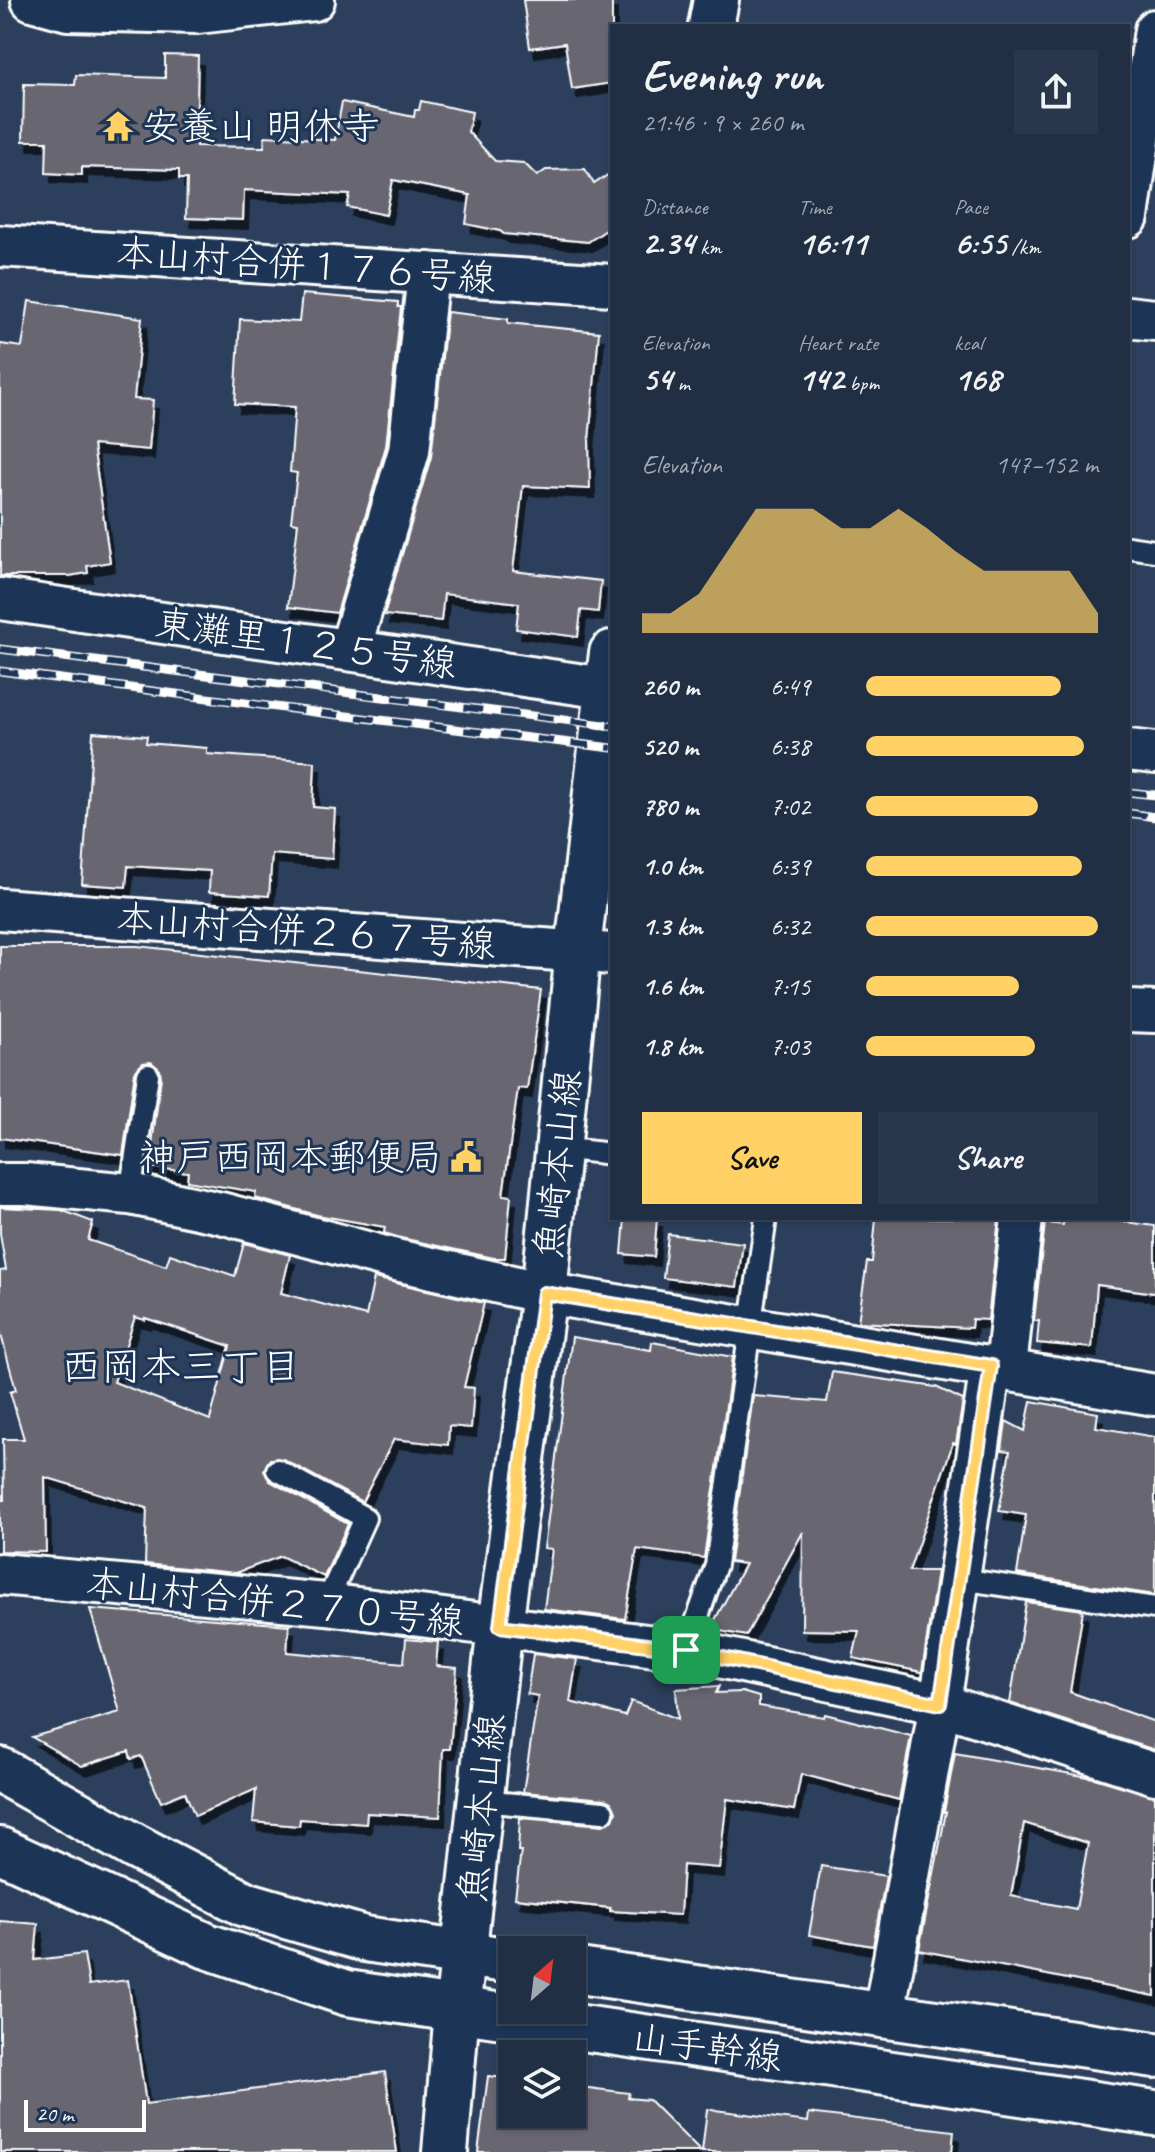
<!DOCTYPE html>
<meta charset="utf-8">
<style>
:root{--surface:#212f45;--page:#29374c;--text:#f1f3f6;--muted:#a2a9b3;--line:#3e4a5e;--accent:#ffd166}
body{margin:0;font-family:Caveat,"Klee One",sans-serif;background:var(--page);color:var(--text);height:100vh;display:flex;flex-direction:column;font-size:30px;white-space:nowrap}
*{box-sizing:border-box;margin:0}
p{font-size:26px;color:var(--muted)}
.icon{flex:none;width:44px;height:44px;fill:none;stroke:currentColor;stroke-width:2;stroke-linecap:round;stroke-linejoin:round}
.map{position:relative;flex:1;overflow:hidden}
.sheet{position:absolute;left:610px;top:24px;width:520px;height:1196px;display:flex;flex-direction:column;background:var(--surface);border-radius:0px;box-shadow:0 2px 6px #0004,0 0 0 2px var(--line)}
.sheet>*{flex:none}
.needle{width:52px;rotate:28deg}
.controls{position:absolute;left:498px;top:1936px;display:grid;gap:16px}
.controls a{display:grid;place-items:center;width:88px;height:88px;border-radius:0px;background:var(--surface);box-shadow:0 2px 6px #0004,0 0 0 2px var(--line);font-size:40px}
.scale{position:absolute;left:24px;bottom:20px;width:122px;box-sizing:border-box;padding-left:8px;border:4px solid #fff;border-top:0;font-size:22px;line-height:28px;white-space:nowrap;color:#fff;-webkit-text-stroke:6px #1d3557;paint-order:stroke}
.pin{position:absolute;display:grid;place-items:center;width:68px;height:68px;color:#fff;margin:-34px;border-radius:16px;box-shadow:0 4px 12px #0006}
.round{display:grid;place-items:center;flex:none;width:84px;height:84px;border-radius:0px;background:var(--page)}
.headline{display:flex;align-items:center;justify-content:space-between;height:136px;padding:0 32px}
h1{font-size:44px;font-weight:800;line-height:60px}
.metrics{display:grid;grid-template-columns:repeat(3,1fr);gap:12px;height:136px;padding:8px 32px}
.metrics div{display:grid;align-content:center}
.metrics b{font-size:34px;font-weight:800}
.metrics small{font-size:22px;font-weight:400}
.metrics p{font-size:22px}
.chart{height:224px;padding:16px 32px}
.chart p{display:flex;justify-content:space-between}
.chart svg{width:100%;height:144px;margin-top:8px;fill:var(--accent);opacity:.7}
.action{display:flex;gap:16px;margin-top:auto;padding:16px 32px}
.action a{flex:1;height:92px;border-radius:0px;background:var(--accent);color:#111;font-size:32px;font-weight:800;line-height:92px;text-align:center}
.action a+a{background:var(--page);color:var(--text)}
ul{padding:0 32px;list-style:none;font-size:26px}
li{display:grid;grid-template-columns:128px 96px 1fr;align-items:center;height:60px}
li i{height:20px;border-radius:10px;background:var(--accent)}
.map>svg:first-child{display:block}
.building{fill:#686671;stroke:#fff;stroke-width:2;fill-rule:evenodd;filter:url(#shadow)}
.lines{fill:none;stroke-linecap:round;stroke-linejoin:round}
.lane-casing{stroke:#fff;stroke-width:26}
.street-casing{stroke:#fff;stroke-width:46}
.secondary-casing{stroke:#fff;stroke-width:50}
.lane{stroke:#1d3557;stroke-width:20}
.street{stroke:#1d3557;stroke-width:40}
.secondary{stroke:#1d3557;stroke-width:44}
.rail-casing{stroke:#fff;stroke-width:9}
.rail{stroke:#1d3557;stroke-width:6;stroke-dasharray:18;stroke-linecap:butt}
.route-casing{stroke:#fff;stroke-width:16}
.route{stroke:#ffd166;stroke-width:10}
.labels{text-anchor:middle;stroke-width:6;stroke-linejoin:round;paint-order:stroke}
.poi-label{font-size:38px;fill:#fff;stroke:#1d3557;text-anchor:start}
.street-label{font-size:38px;fill:#fff;stroke:#1d3557}
.neighbourhood-label{font-size:40px;fill:#fff;stroke:#1d3557}
</style>
<div class="map">
<svg width="1155" height="2152" viewBox="0 0 1155 2152">
<defs>
<filter id="shadow"><feDropShadow dx="5" dy="9" stdDeviation="0" flood-color="#0009"/></filter>
</defs>
<rect width="100%" height="100%" fill="#2c3f5c"/>
<filter id="ink" filterUnits="userSpaceOnUse"><feTurbulence type="fractalNoise" baseFrequency=".0125" numOctaves="2"/><feDisplacementMap in="SourceGraphic" scale="16" xChannelSelector="R" yChannelSelector="G"/><feConvolveMatrix kernelMatrix="1 2 1 2 8 2 1 2 1" color-interpolation-filters="sRGB"/></filter>
<g filter="url(#ink)">
<g class="building">
<polygon points="523,0 612,0 612,83 572,89 565,43 530,48"/>
<polygon points="165,55 198,56 196,146 264,147 265,136 335,140 342,102 414,117 415,110 419,110 421,101 472,112 468,132 495,161 524,163 537,176 546,170 585,169 594,184 612,172 612,226 588,242 504,234 500,231 466,224 470,195 393,180 386,215 347,207 350,195 244,190 243,220 186,218 187,179 179,179 179,170 82,167 82,175 46,173 47,141 23,141 24,84 75,85 76,75 165,78"/>
<polygon points="302,294 398,302 398,307 401,307 386,446 337,613 288,607 298,523 291,522 297,473 290,472 295,407 235,404 240,319 299,322"/>
<polygon points="29,301 142,318 134,399 153,400 149,450 93,445 110,562 87,566 88,573 69,576 0,576 0,344 22,347"/>
<polygon points="447,312 508,319 508,323 599,332 589,440 590,489 523,486 513,571 601,581 598,612 581,610 578,637 516,629 519,603 444,594 441,621 384,615 431,457"/>
<polygon points="93,732 147,736 146,743 207,748 207,754 315,762 313,807 335,809 332,859 272,854 269,896 209,892 210,871 128,866 126,887 82,884"/>
<polygon points="0,946 137,946 541,990 527,1089 518,1088 503,1195 511,1196 505,1258 494,1258 401,1238 384,1233 385,1227 317,1215 255,1198 256,1192 187,1181 188,1172 149,1167 161,1077 160,1070 151,1062 143,1063 135,1072 123,1155 0,1138"/>
<path d="M0 1207 61 1210 93 1222 88 1240 166 1266 170 1254 235 1276 244 1243 290 1255 281 1293 366 1316 374 1278 484 1303 464 1387 474 1388 471 1428 449 1426 448 1445 394 1439 362 1502 283 1459H270L264 1470 270 1481 348 1524 324 1577 281 1556 236 1573 145 1564 147 1508 45 1477 46 1552 0 1551V1500H4L3 1439H24L10 1392 16 1390 0 1331V1271L6 1270 0 1234ZM135 1317 145 1320V1318L230 1346 210 1420 114 1382Z"/>
<polygon points="625,1218 657,1218 654,1257 622,1254"/>
<polygon points="876,1218 999,1218 988,1320 972,1319 971,1328 858,1322 867,1262 872,1262"/>
<polygon points="1064,1218 1097,1218 1155,1226 1155,1293 1097,1285 1092,1348 1037,1343 1039,1321 1034,1321 1045,1223 1063,1225"/>
<polygon points="668,1234 743,1243 737,1287 663,1278"/>
<polygon points="572,1337 651,1350 652,1342 733,1357 704,1558 637,1549 625,1619 544,1609 552,1549 544,1548"/>
<polygon points="832,1372 936,1387 963,1400 956,1444 953,1443 909,1571 937,1571 922,1672 853,1658 859,1631 802,1630 803,1532 746,1636 710,1629 745,1564 730,1562 753,1396 827,1402"/>
<polygon points="1031,1401 1098,1413 1096,1427 1155,1437 1155,1595 1017,1574 1026,1515 999,1511 1010,1451 1002,1450 1006,1421 1025,1431"/>
<polygon points="1026,1602 1083,1610 1070,1692 1155,1722 1155,1750 1010,1703"/>
<polygon points="90,1609 289,1625 287,1652 404,1663 406,1639 438,1642 436,1666 457,1668 450,1749 443,1749 440,1817 367,1813 366,1824 300,1819 299,1826 253,1822 256,1789 195,1816 185,1792 161,1802 141,1756 131,1759 129,1751 82,1766 32,1737 120,1712"/>
<polygon points="533,1654 577,1659 570,1702 625,1716 631,1701 678,1719 676,1689 719,1686 716,1693 742,1692 759,1697 759,1706 824,1717 825,1714 911,1736 899,1800 801,1774 794,1810 727,1799 719,1868 683,1865 680,1915 610,1911 610,1908 515,1898 521,1851 518,1851 520,1818 603,1825 613,1820 616,1812 611,1802 605,1799 523,1792 538,1696 527,1694"/>
<path d="M955 1753 1094 1778 1155 1796V1996L919 1950 946 1812H944ZM1024 1823 1088 1843 1076 1909 1011 1896Z"/>
<polygon points="821,1866 886,1876 873,1946 809,1935"/>
<polygon points="0,1921 38,1924 35,1960 84,1954 89,1985 128,1980 146,2104 385,2072 397,2152 0,2152"/>
<polygon points="488,2076 512,2079 512,2114 572,2114 572,2086 629,2093 628,2098 649,2100 701,2152 478,2152"/>
<polygon points="707,2109 808,2122 809,2113 954,2131 952,2152 702,2152"/>
</g>
<g class="lines">
<defs>
<g id="lane">
<polyline points="1128,547 1155,551"/>
<polyline points="559,1148 612,1154"/>
<polyline points="130,1194 148,1075"/>
<polyline points="277,1470 365,1518 326,1604"/>
<polyline points="960,1579 1155,1608"/>
<polyline points="686,1650 716,1565 766,1218"/>
<polyline points="481,1801 603,1812"/>
</g>
<g id="street">
<polyline points="32,0 68,10 197,13 314,0"/>
<polyline points="1128,217 1155,30"/>
<polyline points="0,246 612,285"/>
<polyline points="1128,317 1155,320"/>
<polyline points="0,599 612,689"/>
<polyline points="350,649 409,451 428,273"/>
<polyline points="1128,750 1155,753"/>
<polyline points="0,909 612,954"/>
<polyline points="1128,1011 1155,1012"/>
<polyline points="0,1184 25,1184 130,1194 221,1213 396,1260 544,1293 1155,1395"/>
<polyline points="1006,1368 1022,1218"/>
<polyline points="0,1574 326,1604 686,1650 940,1704 1155,1774"/>
<polyline points="884,2014 940,1704 991,1366"/>
</g>
<g id="secondary">
<polyline points="711,26 716,0"/>
<polyline points="0,1770 136,1847 245,1904 365,1939 512,1961"/>
<polyline points="0,1850 207,1946 347,1993 1155,2113"/>
<polyline points="572,1970 1155,2055"/>
<polyline points="445,2152 457,2011 500,1626 544,1293 578,950 612,653"/>
</g>
</defs>
<use href="#lane" class="lane-casing"/>
<use href="#street" class="street-casing"/>
<use href="#secondary" class="secondary-casing"/>
<use href="#lane" class="lane"/>
<use href="#street" class="street"/>
<use href="#secondary" class="secondary"/>
<defs>
<g id="rail">
<polyline points="0,649 612,726"/>
<polyline points="0,671 322,713 612,748"/>
<polyline points="1128,792 1155,795"/>
<polyline points="1128,813 1155,817"/>
</g>
</defs>
<use href="#rail" class="rail-casing"/>
<use href="#rail" class="rail"/>
</g>
</g>
<g class="lines" filter="url(#ink)">
<defs>
<polygon id="route" points="544,1293 991,1366 940,1704 686,1650 500,1626"/>
</defs>
<use href="#route" class="route-casing"/>
<use href="#route" class="route"/>
</g>
<defs>
<symbol id="temple-bare" viewBox="-9 -9 18 18"><path d="M0-6L5-2H3V0L6.5 2.5H4V6H1.5V3h-3V6H-4V2.5H-6.5L-3 0V-2H-5Z" fill="#ffd166" stroke="#1d3557" stroke-width="2.5" paint-order="stroke"/></symbol>
<symbol id="civic-bare" viewBox="-9 -9 18 18"><path d="M-.6-6.5H3V-4.5H.6V-3L4-1V1h2V6H-6V1h2V-1L-.6-3ZM-1.2 2.5V6h2.4V2.5Z" fill="#ffd166" stroke="#1d3557" stroke-width="2.5" paint-order="stroke"/></symbol>
</defs>
<g fill-rule="evenodd">
<use href="#temple-bare" x="96" y="104" width="44" height="44"/>
<use href="#civic-bare" x="444" y="1135" width="44" height="44"/>
</g>
<g class="labels">
<g class="poi-label">
<text x="142" y="139">安養山 明休寺</text>
<text x="442" y="1170" text-anchor="end">神戸西岡本郵便局</text>
</g>
<g class="street-label">
<text transform="translate(306 265) rotate(4)" y="13">本山村合併１７６号線</text>
<text transform="translate(306 643) rotate(8)" y="13">東灘里１２５号線</text>
<text transform="translate(306 931) rotate(4)" y="13">本山村合併２６７号線</text>
<text transform="translate(557 1164) rotate(-84)" y="13">魚崎本山線</text>
<text transform="translate(275 1602) rotate(6)" y="13">本山村合併２７０号線</text>
<text transform="translate(481 1808) rotate(-84)" y="13">魚崎本山線</text>
<text transform="translate(707 2047) rotate(8)" y="13">山手幹線</text>
</g>
<g class="neighbourhood-label">
<text x="181" y="1380">西岡本三丁目</text>
</g>
</g>
</svg>
<div class="controls">
<a><svg class="needle" viewBox="-14 -14 28 28"><path d="M0-13l5 13h-10z" fill="#e53935"/><path d="M0 13l5-13h-10z" fill="#a2a9b3"/></svg></a>
<a><svg class="icon" aria-label="layers" viewBox="0 0 24 24"><path d="M12 4l9 5-9 5-9-5zM3 14l9 5 9-5"/></svg></a>
</div>
<div class="scale">20 m</div>
<div class="pin" style="left:686px;top:1650px;background:#1e9e55"><svg class="icon" aria-label="arrive" viewBox="0 0 24 24"><path d="M6 21V4h12l-3 4 3 4H6"/></svg></div>
<section class="sheet">
<div class="headline"><div><h1>Evening run</h1><p>21:46 · 9 × 260 m</p></div><a class="round"><svg class="icon" aria-label="share" viewBox="0 0 24 24"><path d="M12 15V3M7 8l5-5 5 5M5 13v7h14v-7"/></svg></a></div>
<div class="metrics">
<div><p>Distance</p><b>2.34<small> km</small></b></div>
<div><p>Time</p><b>16:11</b></div>
<div><p>Pace</p><b>6:55<small> /km</small></b></div>
</div>
<div class="metrics">
<div><p>Elevation</p><b>54<small> m</small></b></div>
<div><p>Heart rate</p><b>142<small> bpm</small></b></div>
<div><p>kcal</p><b>168</b></div>
</div>
<div class="chart"><p><span>Elevation</span>147–152 m</p>
<svg viewBox="0 0 160 44" preserveAspectRatio="none"><path d="M0 44V38L10 38L20 32L30 19L40 6L50 6L60 6L70 12L80 12L90 6L100 12L110 19L120 25L130 25L140 25L150 25L160 38V44z"/></svg>
</div>
<ul>
<li><b>260 m</b>6:49<i style="width:84%"></i></li>
<li><b>520 m</b>6:38<i style="width:94%"></i></li>
<li><b>780 m</b>7:02<i style="width:74%"></i></li>
<li><b>1.0 km</b>6:39<i style="width:93%"></i></li>
<li><b>1.3 km</b>6:32<i style="width:100%"></i></li>
<li><b>1.6 km</b>7:15<i style="width:66%"></i></li>
<li><b>1.8 km</b>7:03<i style="width:73%"></i></li>
</ul>
<div class="action"><a>Save</a><a>Share</a></div>
</section>
</div>
